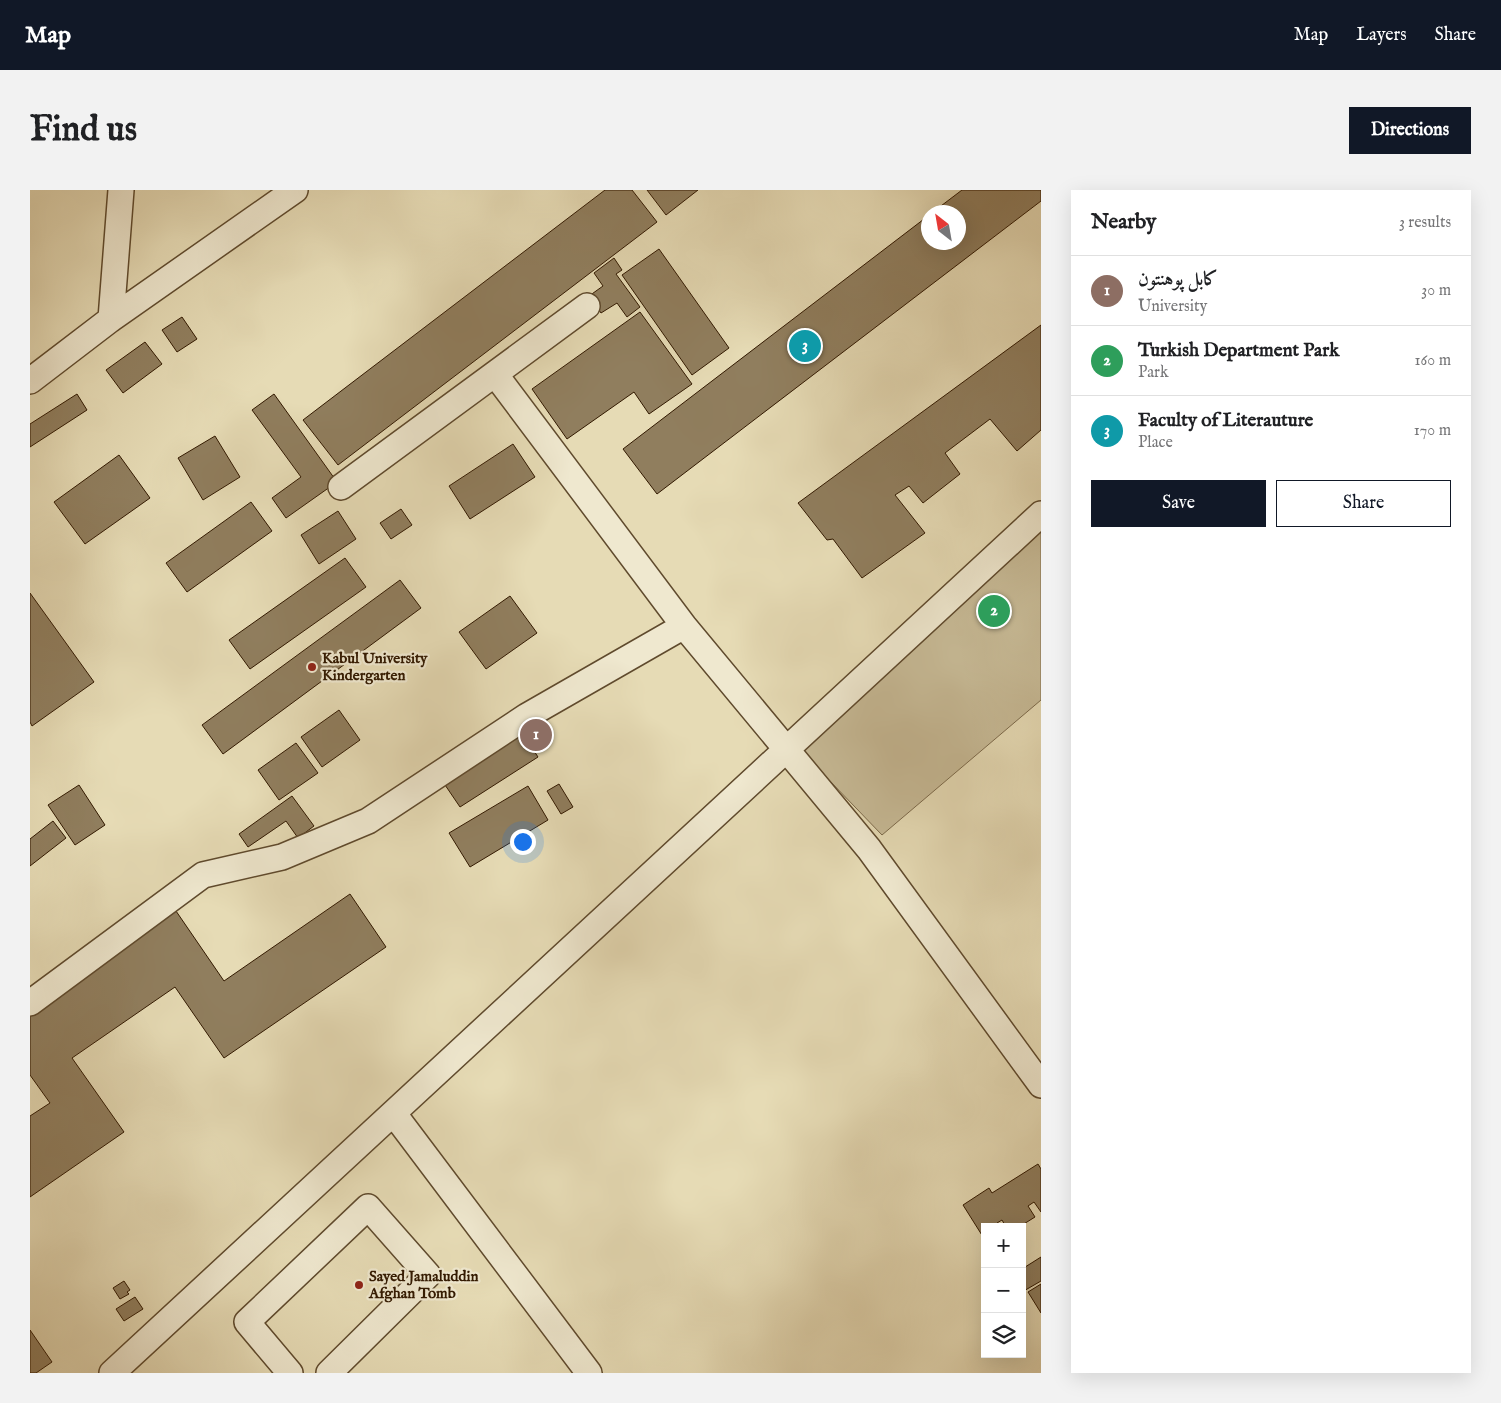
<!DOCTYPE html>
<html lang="en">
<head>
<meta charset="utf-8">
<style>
	body { margin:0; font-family:"IM FELL English",Amiri,serif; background:#f2f2f2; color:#202124 }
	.controls { position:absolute; right:15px; bottom:15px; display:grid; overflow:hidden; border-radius:0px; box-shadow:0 5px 20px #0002 }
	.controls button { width:45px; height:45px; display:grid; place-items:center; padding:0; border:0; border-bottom:1px solid #e0e0e0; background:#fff; color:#202124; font:25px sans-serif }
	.compass { position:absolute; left:891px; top:15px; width:45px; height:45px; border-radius:50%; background:#fff; box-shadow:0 5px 20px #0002; rotate:329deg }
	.you { position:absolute; left:492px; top:651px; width:18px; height:18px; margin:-12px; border:4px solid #fff; border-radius:50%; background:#1a73e8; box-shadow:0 0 0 8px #1a73e833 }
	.badge { display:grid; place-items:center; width:32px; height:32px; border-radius:50%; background:#111827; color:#fff; font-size:16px; font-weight:700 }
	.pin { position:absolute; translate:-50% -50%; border:2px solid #fff; box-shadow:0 1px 5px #0006 }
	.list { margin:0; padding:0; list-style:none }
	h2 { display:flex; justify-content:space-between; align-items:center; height:65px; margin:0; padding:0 20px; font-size:21px }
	h2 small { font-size:16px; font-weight:400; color:#757577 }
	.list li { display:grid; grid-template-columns:32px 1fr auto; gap:15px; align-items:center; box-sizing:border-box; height:70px; padding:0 20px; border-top:1px solid #e0e0e0 }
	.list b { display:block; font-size:19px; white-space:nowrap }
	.list p { margin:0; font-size:16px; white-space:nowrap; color:#757577 }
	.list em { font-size:16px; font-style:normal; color:#757577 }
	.actions { display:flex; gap:10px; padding:15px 20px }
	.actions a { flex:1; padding:11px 0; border:1px solid #111827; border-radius:0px; text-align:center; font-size:18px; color:#111827 }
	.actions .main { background:#111827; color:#fff }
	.icon { flex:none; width:28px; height:28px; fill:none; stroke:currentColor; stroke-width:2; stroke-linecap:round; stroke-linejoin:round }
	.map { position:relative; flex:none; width:1011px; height:1183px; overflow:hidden; border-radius:0px }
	header { display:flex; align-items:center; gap:30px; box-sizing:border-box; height:70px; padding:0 25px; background:#111827; color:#fff }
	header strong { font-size:24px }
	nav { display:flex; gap:28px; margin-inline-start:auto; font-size:18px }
	.intro { display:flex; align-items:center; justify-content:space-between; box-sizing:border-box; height:120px; padding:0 30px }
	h1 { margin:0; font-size:35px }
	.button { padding:12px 22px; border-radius:0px; background:#111827; color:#fff; font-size:18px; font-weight:700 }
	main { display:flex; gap:30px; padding:0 30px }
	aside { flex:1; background:#fff; border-radius:0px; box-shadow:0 5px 20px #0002 }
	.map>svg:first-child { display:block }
</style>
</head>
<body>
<header>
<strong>Map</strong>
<nav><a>Map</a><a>Layers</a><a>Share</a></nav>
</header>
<div class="intro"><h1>Find us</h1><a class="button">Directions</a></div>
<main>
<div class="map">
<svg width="1011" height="1183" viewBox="0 0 1011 1183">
	<rect width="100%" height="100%" fill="#e6dbb5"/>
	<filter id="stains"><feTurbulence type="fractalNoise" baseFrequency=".004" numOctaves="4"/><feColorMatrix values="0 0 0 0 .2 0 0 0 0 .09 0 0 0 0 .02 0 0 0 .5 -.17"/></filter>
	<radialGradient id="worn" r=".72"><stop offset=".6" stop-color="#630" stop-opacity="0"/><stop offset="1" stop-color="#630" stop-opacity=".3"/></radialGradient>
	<path fill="#c7ba96" stroke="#7c6a4b" d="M1011,331v179l-159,135 -81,-84z"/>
	<path fill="#907e5e" stroke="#321900" d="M575,0h27l25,32 -319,243 -35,-45z
		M617,0h51l-32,25z
		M932,0h79v11l-384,293 -34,-45 305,-233v26h30v-30h-25z
		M629,59l70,99 -37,27 -70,-100z
		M584,68l8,12 -6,4 24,33 -13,10 -10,-14 -16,10 -12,-17 14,-10 -9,-13z
		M610,122l52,72 -43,30 -15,-22 -67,47 -35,-50z
		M152,127l15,22 -20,13 -15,-22z
		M1011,135v105l-24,21 -27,-32 -45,34 15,21 -37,29 -14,-17 -14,9 30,38 -63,45 -29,-39 -6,1 -29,-37z
		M115,152l17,22 -39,29 -17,-23z
		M47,204l10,16 -57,37v-23z
		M244,204l63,88 -51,36 -14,-20 29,-21 -49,-67z
		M185,246l25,41 -37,23 -25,-42z
		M483,254l22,33 -65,42 -21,-33z
		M89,265l31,43 -65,46 -31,-42z
		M221,312l21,29 -85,61 -21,-29z
		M371,319l11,16 -21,14 -11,-16z
		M308,321l18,28 -37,25 -18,-29z
		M315,368l21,29 -116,82 -21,-29z
		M370,390l21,28 -198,146 -21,-29z
		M0,403l64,89 -62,44 -2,-4z
		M480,406l27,37 -51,36 -27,-37z
		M309,520l21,30 -38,27 -21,-30z
		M491,541l17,26 -78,50 -17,-25z
		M266,553l22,30 -39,27 -21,-30z
		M529,594l14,23 -12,7 -14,-23z
		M49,595l26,40 -30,20 -27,-40z
		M498,596l20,34 -78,47 -21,-34z
		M262,606l22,30 -16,12 -12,-17 -38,26 -9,-13z
		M23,631l13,17 -36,28v-27z
		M320,704l36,53 -162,111 -49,-71 -103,71 52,74 -94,65v-81l20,-13 -20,-28v-63l146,-101 48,70z
		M1008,974l3,5v43l-7,-10 -6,4 7,11 -16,10h-13l-4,-7 -5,3 2,4h-14v13l-22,-35 26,-17 3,5z
		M1011,1067v24l-19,11v-23z
		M94,1091l6,9 -3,2 2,2 -9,5 -7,-11z
		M1011,1094v29l-13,-21z
		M105,1107l8,12 -19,12 -8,-12z
		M0,1140l22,32 -16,11h-6z"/>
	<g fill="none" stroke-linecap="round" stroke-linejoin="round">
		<defs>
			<path id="minor" d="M81,129l10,-129
				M465,184l189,252 185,223 172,236
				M0,191l81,-62 184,-129
				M311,297l246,-181
				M0,813l173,-128 79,-18 86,-36 159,-105 157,-90
				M364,924l195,259
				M82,1183l929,-859
				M260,1183l-43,-51 121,-115 60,68 -99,98"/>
		</defs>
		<use href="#minor" stroke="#5f4a2d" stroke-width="28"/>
		<use href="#minor" stroke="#efe8cf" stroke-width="25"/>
	</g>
	<g fill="#8f2418" stroke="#efe8cf" stroke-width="2">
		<circle cx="282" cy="477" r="5"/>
		<circle cx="329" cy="1095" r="5"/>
	</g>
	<g text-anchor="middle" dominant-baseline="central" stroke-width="4.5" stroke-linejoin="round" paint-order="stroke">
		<g font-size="15" font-weight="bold" fill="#321900" stroke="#efe8cf" text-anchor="start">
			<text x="292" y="468">Kabul University<tspan x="292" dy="17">Kindergarten</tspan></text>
			<text x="339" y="1086">Sayed Jamaluddin<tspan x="339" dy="17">Afghan Tomb</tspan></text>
		</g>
	</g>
	<rect width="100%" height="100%" filter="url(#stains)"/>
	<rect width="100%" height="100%" fill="url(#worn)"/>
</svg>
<div class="controls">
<button>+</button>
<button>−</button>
<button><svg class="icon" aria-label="layers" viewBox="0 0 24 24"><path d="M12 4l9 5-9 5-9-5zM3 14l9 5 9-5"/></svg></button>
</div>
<svg class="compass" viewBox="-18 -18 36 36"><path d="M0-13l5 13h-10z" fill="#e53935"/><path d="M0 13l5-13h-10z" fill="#757577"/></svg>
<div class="you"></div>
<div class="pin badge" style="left:506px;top:545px;background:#8d6e63">1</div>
<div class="pin badge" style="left:964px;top:421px;background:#2e9e5b">2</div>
<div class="pin badge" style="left:775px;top:156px;background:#0f9aa8">3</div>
</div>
<aside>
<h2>Nearby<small>3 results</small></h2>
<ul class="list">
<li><span class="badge" style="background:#8d6e63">1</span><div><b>کابل پوهنتون</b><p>University</p></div><em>30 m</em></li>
<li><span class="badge" style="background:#2e9e5b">2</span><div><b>Turkish Department Park</b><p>Park</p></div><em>160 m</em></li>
<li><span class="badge" style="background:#0f9aa8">3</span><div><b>Faculty of Literauture</b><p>Place</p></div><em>170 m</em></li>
</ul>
<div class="actions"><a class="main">Save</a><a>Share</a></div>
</aside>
</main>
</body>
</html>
